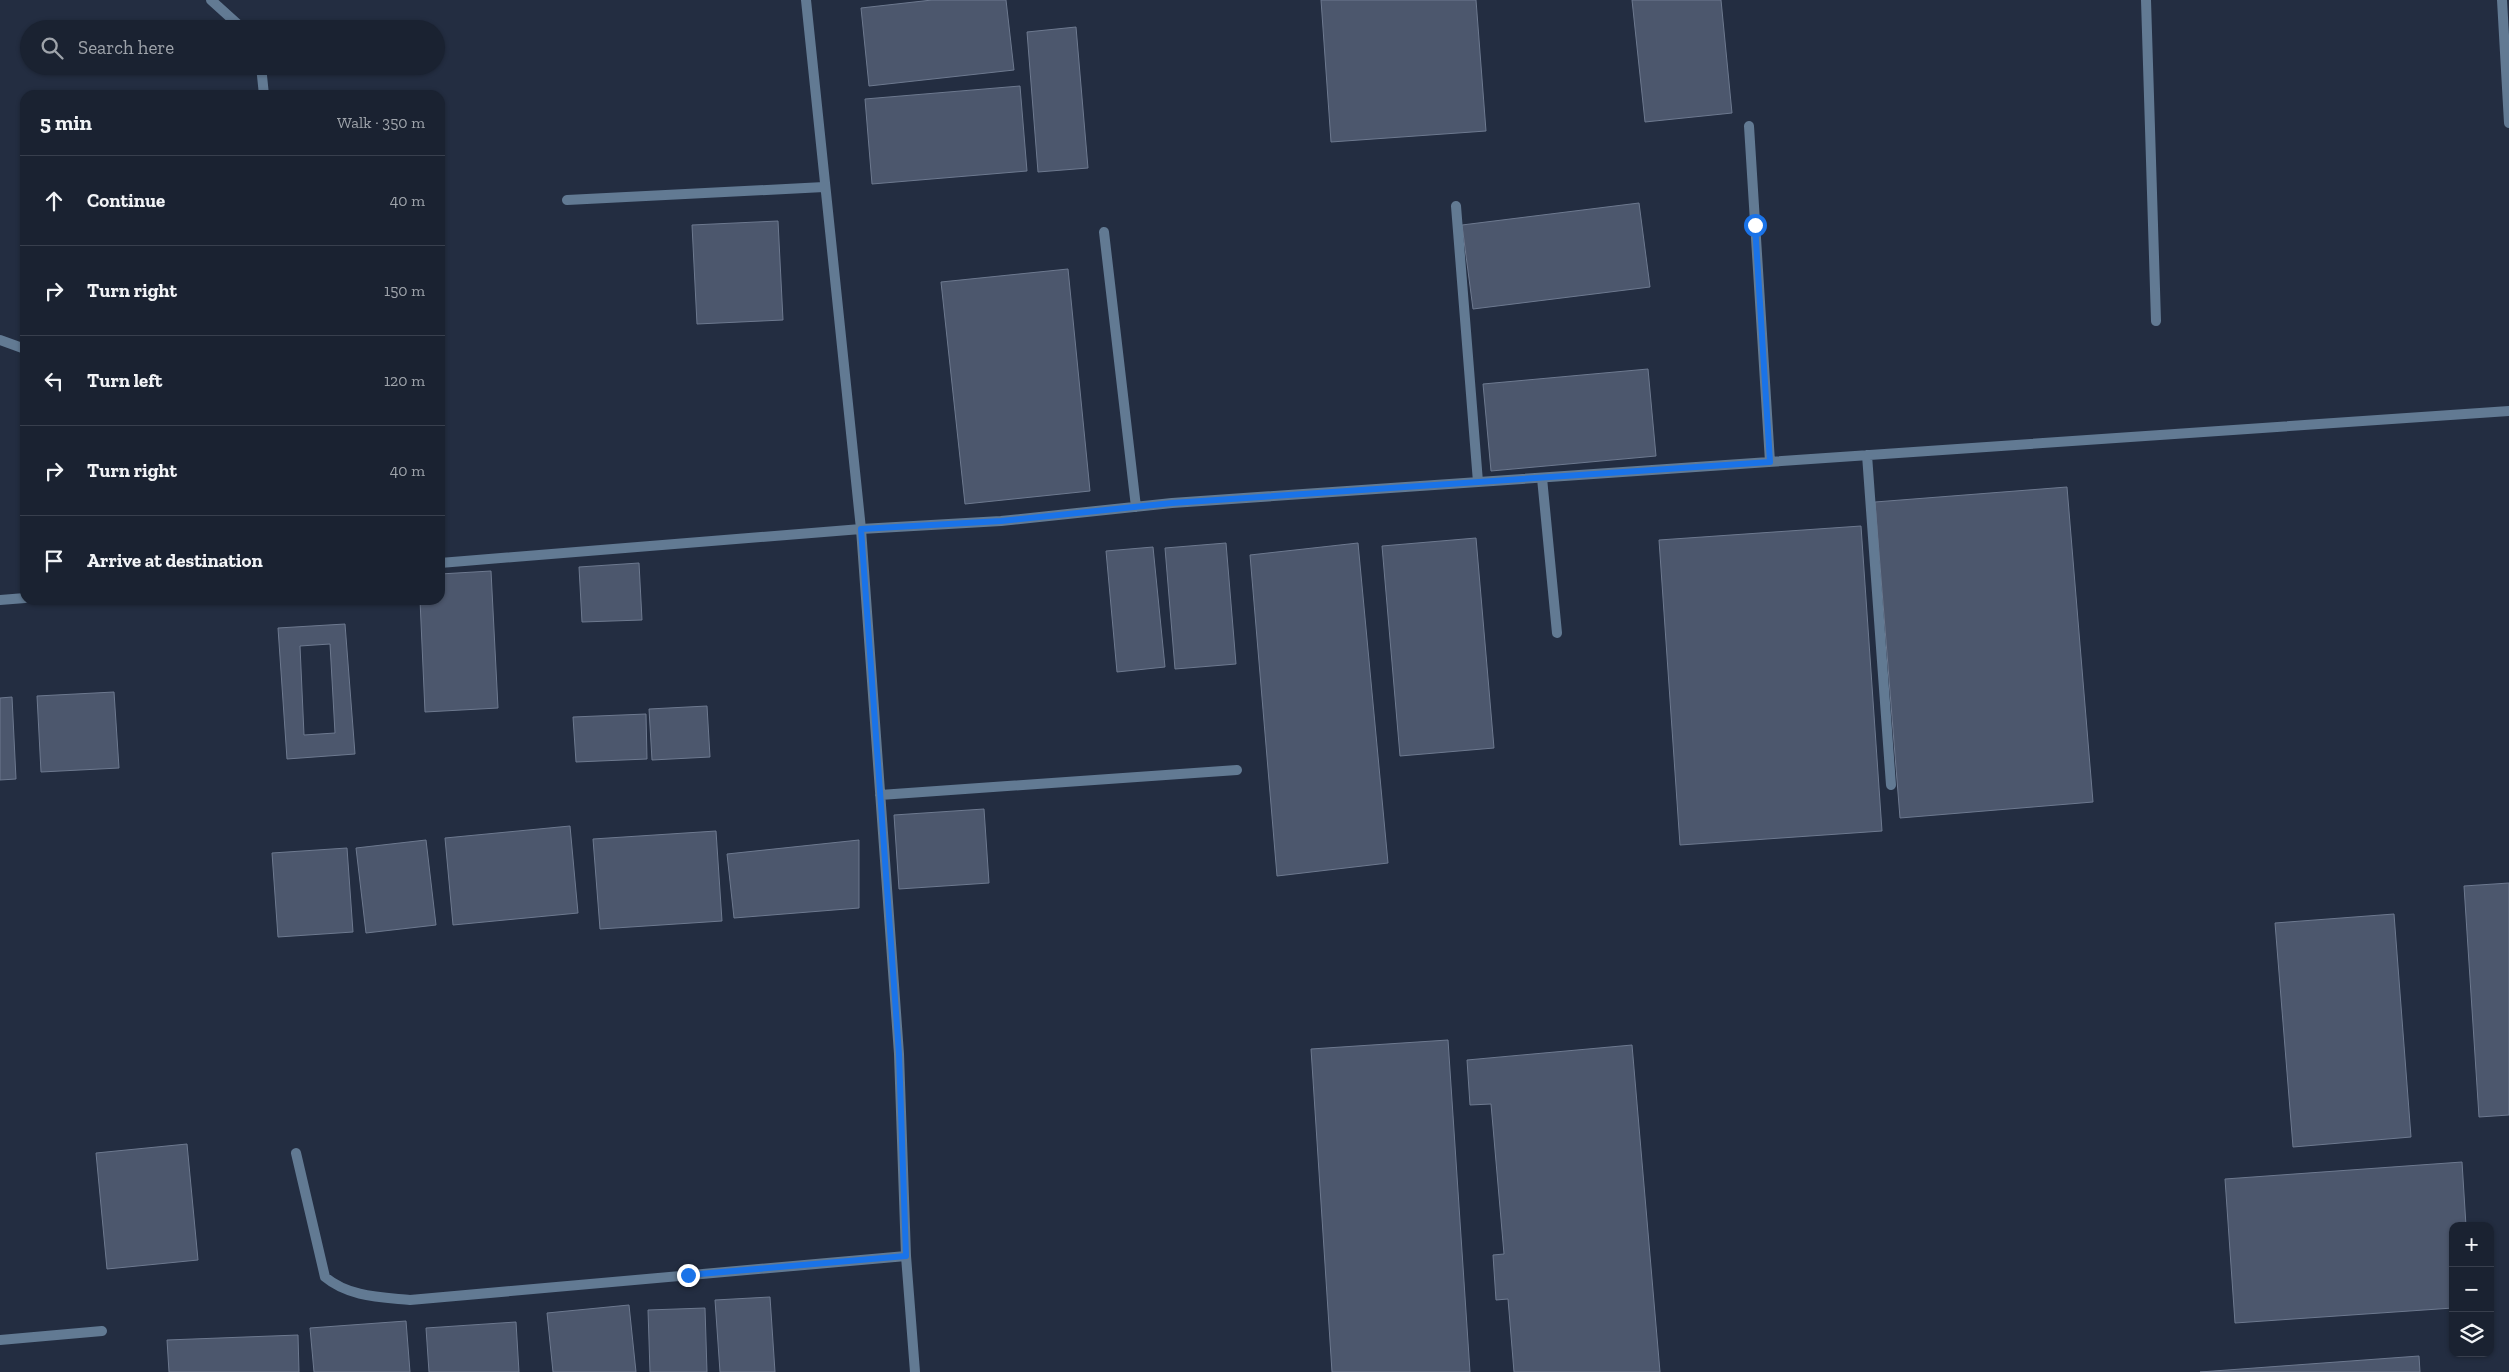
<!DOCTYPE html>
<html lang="en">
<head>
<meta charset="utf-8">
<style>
	body { margin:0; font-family:"Zilla Slab",serif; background:#232a39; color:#f1f3f6 }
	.controls { position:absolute; right:15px; bottom:15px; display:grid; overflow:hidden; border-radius:10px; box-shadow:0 1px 4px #0004 }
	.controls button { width:45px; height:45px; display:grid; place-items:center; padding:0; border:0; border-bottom:1px solid #383f4d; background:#1a2231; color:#f1f3f6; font:25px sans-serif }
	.stop { position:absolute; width:15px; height:15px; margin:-11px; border:4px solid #1a73e8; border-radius:50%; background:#fff }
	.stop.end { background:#1a73e8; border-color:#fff; box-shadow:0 1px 5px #0008 }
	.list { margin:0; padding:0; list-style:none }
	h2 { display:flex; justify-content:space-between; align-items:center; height:65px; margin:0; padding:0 20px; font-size:21px }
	h2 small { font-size:16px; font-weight:400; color:#9fa4ab }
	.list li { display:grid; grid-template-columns:32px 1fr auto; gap:15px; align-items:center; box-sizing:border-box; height:90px; padding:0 20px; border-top:1px solid #383f4d }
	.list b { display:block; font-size:19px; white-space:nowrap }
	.list em { font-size:16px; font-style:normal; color:#9fa4ab }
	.icon { flex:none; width:28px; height:28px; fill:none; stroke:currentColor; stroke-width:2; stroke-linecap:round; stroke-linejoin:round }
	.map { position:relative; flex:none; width:2509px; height:1372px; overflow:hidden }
	.search { position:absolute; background:#1a2231; box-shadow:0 1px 4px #0004; left:20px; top:20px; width:425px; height:55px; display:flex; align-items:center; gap:12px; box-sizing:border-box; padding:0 18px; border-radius:28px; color:#9fa4ab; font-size:19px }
	.panel { position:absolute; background:#1a2231; box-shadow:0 1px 4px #0004; left:20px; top:90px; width:425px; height:515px; border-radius:15px }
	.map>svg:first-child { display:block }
</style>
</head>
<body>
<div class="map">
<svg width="2509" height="1372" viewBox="0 0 2509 1372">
	<rect width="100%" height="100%" fill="#232d41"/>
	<path fill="#4c576d" stroke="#6d798f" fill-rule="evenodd" d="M932,0h74l8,70 -145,16 -8,-78z
		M1321,0h155l10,131 -155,11z
		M1632,0h89l11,113 -87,9z
		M1076,27l12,141 -50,4 -11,-140z
		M1020,86l7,85 -155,13 -7,-85z
		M1639,203l11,84 -177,22 -11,-84z
		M778,221l5,99 -86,4 -5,-99z
		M1068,269l22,222 -125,13 -24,-222z
		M1648,369l8,87 -165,15 -8,-87z
		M2067,487l26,315 -193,16 -25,-316z
		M1861,526l21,305 -202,14 -21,-305z
		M1476,538l18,210 -94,8 -18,-210z
		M1226,543l10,121 -61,5 -10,-121z
		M1358,543l30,320 -111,13 -27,-321z
		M1153,547l12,120 -48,5 -11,-121z
		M639,563l3,57 -60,2 -3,-55z
		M491,571l7,137 -73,4 -5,-112h20v-26z
		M345,624l10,130 -68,5 -9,-131zM330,644l5,89 -31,2 -4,-89z
		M114,692l5,76 -78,4 -4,-76z
		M12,697l4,82 -16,1v-82z
		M707,706l3,51 -58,3 -3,-51z
		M646,714l1,45 -71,3 -3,-45z
		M984,809l5,74 -90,6 -5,-74z
		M570,826l8,87 -125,12 -8,-87z
		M716,831l6,90 -122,8 -7,-90z
		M426,840l10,85 -70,8 -10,-85z
		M859,840v68l-125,10 -7,-64z
		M347,848l6,84 -75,5 -6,-84z
		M2509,883v232l-30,2 -15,-231z
		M2394,914l17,223 -118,10 -18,-224z
		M1448,1040l22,332h-138l-21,-323z
		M1632,1045l28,327h-146l-6,-73 -12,1 -3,-45 11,-1 -13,-150 -21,1 -3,-45z
		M187,1144l11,116 -91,9 -11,-116z
		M2462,1162l4,64h-13v82l-218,15 -10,-144z
		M770,1297l5,75h-55l-5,-72z
		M629,1305l7,67h-83l-6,-59z
		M705,1308l2,64h-57l-2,-62z
		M406,1321l4,51h-96l-4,-44z
		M516,1322l3,50h-90l-3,-44z
		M298,1335l1,37h-130l-2,-32z
		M2419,1356l1,16h-220z"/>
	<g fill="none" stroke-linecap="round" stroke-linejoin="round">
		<path stroke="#627a93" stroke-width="10" d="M1542,478l15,155"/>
		<path stroke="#627a93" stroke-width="10" d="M211,0l32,29
			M806,0l55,529 38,525 7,202 9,116
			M2146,0l10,321
			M2502,0l7,123
			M261,66l3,29
			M1749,126l21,336
			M567,200l257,-13
			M1456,206l22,276
			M1104,232l32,275
			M0,340l25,9
			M1867,455l24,330
			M440,563l421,-34 140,-8 171,-18 1337,-92
			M0,600l25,-2
			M880,795l357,-25
			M296,1153l29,124c24,20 55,20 85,23l496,-44
			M0,1340l102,-9"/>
	</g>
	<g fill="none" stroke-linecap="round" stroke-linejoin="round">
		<path stroke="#1a73e8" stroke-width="6" d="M688,1275l218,-19 -7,-202 -38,-525 140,-8 171,-18 598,-41 -15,-237"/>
	</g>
</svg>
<div class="controls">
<button>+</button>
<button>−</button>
<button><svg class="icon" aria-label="layers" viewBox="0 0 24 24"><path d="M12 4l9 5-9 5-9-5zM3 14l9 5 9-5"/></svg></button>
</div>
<div class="stop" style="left:1755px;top:225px"></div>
<div class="stop end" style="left:688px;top:1275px"></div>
<div class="search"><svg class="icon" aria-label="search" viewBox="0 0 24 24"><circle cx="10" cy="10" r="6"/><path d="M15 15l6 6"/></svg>Search here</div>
<section class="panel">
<h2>5 min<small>Walk · 350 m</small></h2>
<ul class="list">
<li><svg class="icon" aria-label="ahead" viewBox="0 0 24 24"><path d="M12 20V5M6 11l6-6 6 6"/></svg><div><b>Continue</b></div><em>40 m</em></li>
<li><svg class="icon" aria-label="right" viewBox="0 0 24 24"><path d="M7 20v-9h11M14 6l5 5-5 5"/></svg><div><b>Turn right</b></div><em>150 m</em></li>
<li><svg class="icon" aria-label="left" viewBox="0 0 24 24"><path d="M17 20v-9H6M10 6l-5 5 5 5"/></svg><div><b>Turn left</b></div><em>120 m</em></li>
<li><svg class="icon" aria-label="right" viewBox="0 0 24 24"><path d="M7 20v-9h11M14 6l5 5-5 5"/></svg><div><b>Turn right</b></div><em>40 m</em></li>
<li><svg class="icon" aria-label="arrive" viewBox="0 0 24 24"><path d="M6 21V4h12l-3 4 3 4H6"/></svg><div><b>Arrive at destination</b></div></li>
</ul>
</section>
</div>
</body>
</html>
